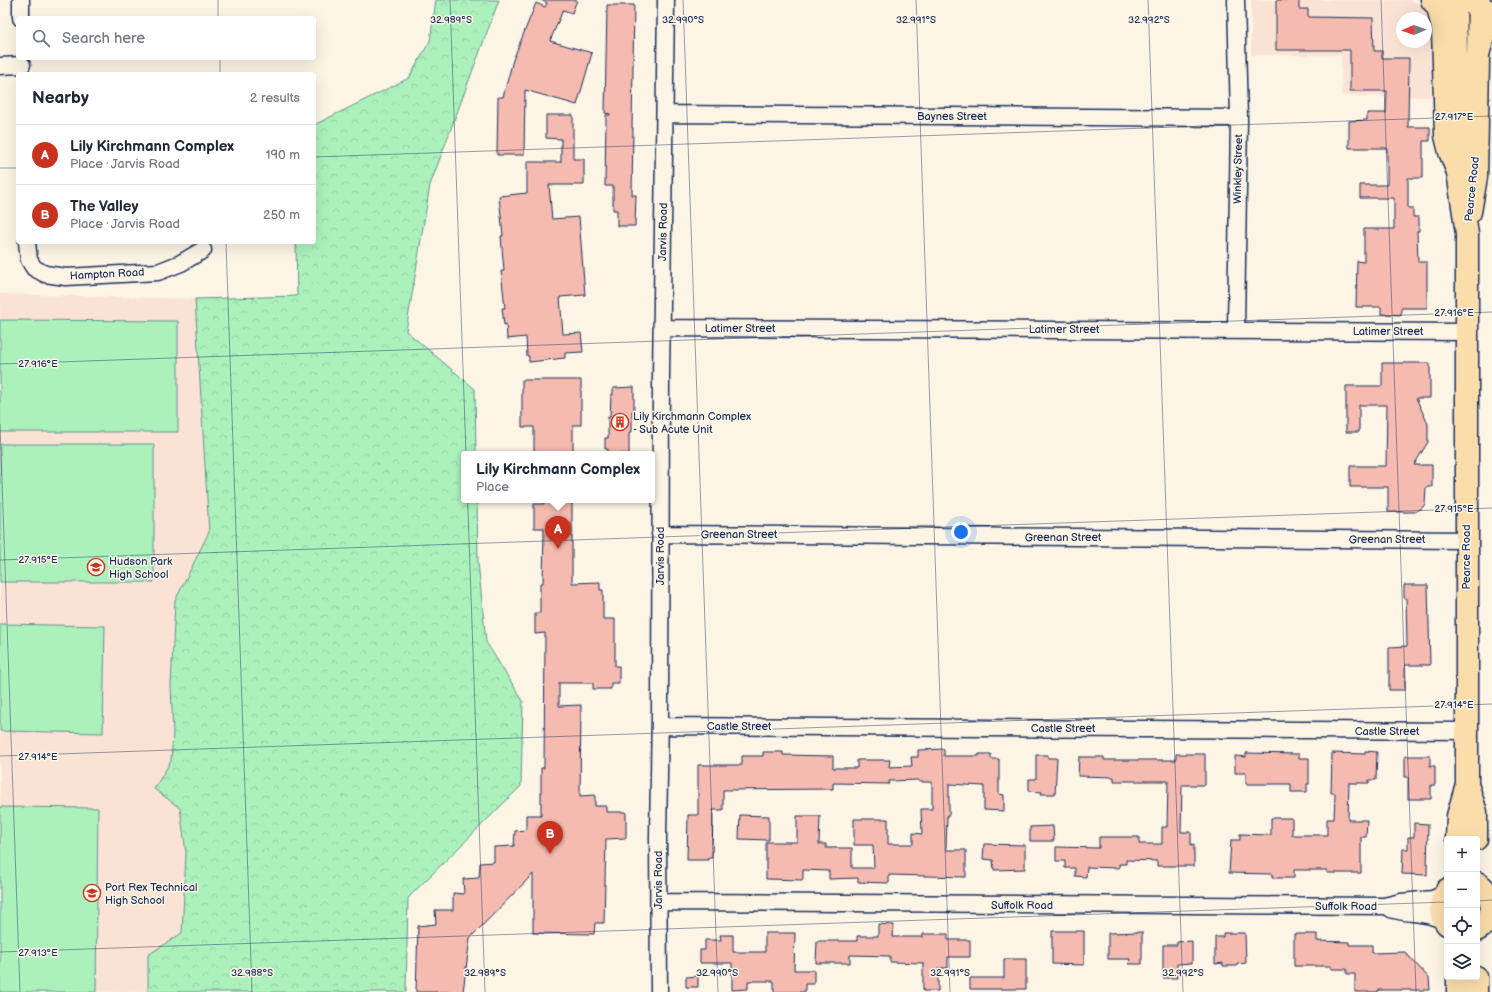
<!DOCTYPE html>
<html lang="en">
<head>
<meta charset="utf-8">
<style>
	body { margin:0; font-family:"Balsamiq Sans",sans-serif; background:#f6f6f7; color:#1f2937 }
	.controls { position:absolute; right:12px; bottom:12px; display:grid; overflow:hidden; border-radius:4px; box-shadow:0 4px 16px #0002 }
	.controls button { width:36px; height:36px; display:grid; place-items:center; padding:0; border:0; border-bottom:1px solid #e0e1e3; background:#fff; color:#1f2937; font:20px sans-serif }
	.compass { position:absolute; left:1396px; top:12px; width:36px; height:36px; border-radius:50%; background:#fff; box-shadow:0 4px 16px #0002; rotate:268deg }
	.you { position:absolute; left:961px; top:532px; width:14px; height:14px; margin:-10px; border:3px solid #fff; border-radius:50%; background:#1a73e8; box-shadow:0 0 0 6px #1a73e833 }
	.badge { display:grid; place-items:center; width:26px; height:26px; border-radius:50%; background:#c8321e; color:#fff; font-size:13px; font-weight:700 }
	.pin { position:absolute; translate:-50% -33px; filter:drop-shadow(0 1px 2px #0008) }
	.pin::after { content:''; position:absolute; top:21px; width:14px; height:12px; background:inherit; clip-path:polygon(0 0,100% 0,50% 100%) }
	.popup { position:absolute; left:461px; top:451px; width:194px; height:52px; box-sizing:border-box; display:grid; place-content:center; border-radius:4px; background:#fff; filter:drop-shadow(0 1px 3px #0005); font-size:13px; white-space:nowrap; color:#747a83 }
	.popup b { font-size:15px; color:#1f2937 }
	.popup::after { content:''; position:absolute; left:50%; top:100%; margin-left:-8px; border:8px solid transparent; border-top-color:#fff }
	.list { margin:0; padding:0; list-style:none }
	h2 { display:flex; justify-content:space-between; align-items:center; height:52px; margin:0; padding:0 16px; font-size:17px }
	h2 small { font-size:13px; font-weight:400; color:#747a83 }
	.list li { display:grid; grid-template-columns:26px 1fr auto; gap:12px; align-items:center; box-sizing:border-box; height:60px; padding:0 16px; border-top:1px solid #e0e1e3 }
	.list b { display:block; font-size:15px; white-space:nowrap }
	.list p { margin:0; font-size:13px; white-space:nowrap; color:#747a83 }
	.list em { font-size:13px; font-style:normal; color:#747a83 }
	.icon { flex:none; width:22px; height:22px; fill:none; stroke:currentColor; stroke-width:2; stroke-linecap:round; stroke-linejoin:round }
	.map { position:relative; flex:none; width:1492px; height:992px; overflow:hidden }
	.search { position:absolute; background:#fff; box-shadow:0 4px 16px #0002; left:16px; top:16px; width:300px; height:44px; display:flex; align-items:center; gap:10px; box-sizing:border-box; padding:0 14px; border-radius:4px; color:#747a83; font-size:15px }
	.panel { position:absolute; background:#fff; box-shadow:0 4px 16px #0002; left:16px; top:72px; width:300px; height:172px; border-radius:4px }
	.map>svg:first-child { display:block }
</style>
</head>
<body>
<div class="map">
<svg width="1492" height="992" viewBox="0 0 1492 992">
	<defs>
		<pattern id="park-crowns" width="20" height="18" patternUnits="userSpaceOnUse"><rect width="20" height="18" fill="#acf1bc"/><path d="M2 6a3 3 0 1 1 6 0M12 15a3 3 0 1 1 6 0" fill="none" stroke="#93cfa4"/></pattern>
	</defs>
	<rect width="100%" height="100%" fill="#fcf5e5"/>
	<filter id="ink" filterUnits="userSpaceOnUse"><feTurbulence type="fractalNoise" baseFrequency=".025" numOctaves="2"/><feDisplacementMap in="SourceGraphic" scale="8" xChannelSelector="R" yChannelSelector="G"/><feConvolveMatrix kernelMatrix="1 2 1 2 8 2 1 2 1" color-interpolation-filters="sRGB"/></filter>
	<g filter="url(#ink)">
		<path fill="#fae3d5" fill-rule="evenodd" d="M1251,0h159l7,3 10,6 3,8 2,34 -1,46 -89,-1 -1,-41h-90zM1402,18h24v24h-24z
			M0,294l195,5 14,233 -34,69 -4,84 2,49 -2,27 -17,28 26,19 6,45 -4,81 -34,21v37h-148z"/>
		<path fill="url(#park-crowns)" stroke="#64908d" d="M436,0h63l-69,185 -24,146 69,58 1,65h-12v46h13l1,62 8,80 37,59 -2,85 -113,112 -2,94h-258v-37l34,-22 4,-80 -6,-45 -26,-19 17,-28 2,-27 -2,-49 4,-84 34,-69 -14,-233 102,-3 -1,-54h18v-117l95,-47 21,-37z"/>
		<path fill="#acf1bc" stroke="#64908d" d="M0,320l178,1v111h-178z
			M0,444h154v138h-154z
			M0,624l105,2 -2,107 -103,-2z
			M0,807l98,1 -2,184h-96z"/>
		<path fill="#f5bab0" stroke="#1b2f5e" d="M541,0h36l-5,13 -9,-3 -13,31 42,12 -15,52 -52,-15 -1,65h-27l1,-58h5l10,-37 23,-57 9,4 2,-4z
			M1276,0h23v9h9v8l65,1 1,33h8v7h27l-1,69h22v14h-7v37h-15v30h5v9h6v14h-2l1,31h9v46h-26v7l-20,-1v-7h-25l1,-46 7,1v-33h30v-31h-34v-13h27v-37h-38v-27l18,-1v-7h19l1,-22h-37v-41h-74z
			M607,5h27l-2,123h1l-1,67h4l-1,31h-18v-16h-4v-24h-8l1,-71h4v-1l-5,-1z
			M546,115h27v44h11v26h-35l3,34 27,-2 6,78 -25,2 3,37 18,-1 2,19 -18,1v5l-36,4v-6h-2l-1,-19 -19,2 -1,-15 -2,1 -2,-17h3l-4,-37h3l-3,-35h2l-4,-40 28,-3v-31h34v-23l-15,-1z
			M1382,363h48v35h-14l12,26v18l-14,23h18v22h-6l-1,17 -3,4 -7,4h-27v-25h-38v-21h36l1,-61h-28v27h-13v-46h36z
			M522,380h59v45h-8v29h-39v-27h-12z
			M634,387v24h-2v21h-3v22h-21v-5h-3v-11h3v-21h2l1,-22h2v-7z
			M544,500h24v3h4v80l28,-1v8h3v29h12v47h4v17h-8v6h-18v-6h-34v23l22,-1 -1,91 15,-1v11h11v6h20v26l-20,1 -2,84h-9l-1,11 -61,-1v-59l-63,64 -7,54h-47l2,-66 18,-2 -1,-14h18v-17l11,1 -1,-15 16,-1 1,-15 14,-1v-15l20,-1 1,-15 11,-1v-15h15v-47h3l1,-135 -10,1v-21h5v-30h3l1,-55h-10v-24h10z
			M1404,585h24l2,80h-25v25h-16v-43l18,-1 -1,-48h-2z
			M944,749v7h35v-2h12v5h8v35l5,1v16l-20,-1v-24l-35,-2v31h-2l-1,35h20v27l-77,-2v8l-31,-1v-4l-29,1v-8l-26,-1v10l-37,-1v-37h31v-26h23l-1,28h7v4h26v20h22l-1,-23h-19v-26h34v25h25v-11l9,1 -1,-25h11v-27h-13v-2l-30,1v3l-56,-1v6l-110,1v20h-10l-1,48h-4v2h-21l1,-45h10v-50h44v-9h21v-4h20v3l50,1v12h24v-8h33l-1,7 23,-1 -1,-9h7v-7z
			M1365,751l12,1 -1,28h-7v3h-20l-1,37h19l-1,17h-5v36h-34v-3h-33v8h-22v-4l-43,-1 2,-33h9v-6l31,1v-17h21v17h35v-16h7l1,-26h-4l1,-40 33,1z
			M1246,753l53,1v4h10v26h-2v8h-16v-8h-45v-11h-11v-17l11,1z
			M1176,754h29v31h-23l-1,47h10v13l3,-1v22h-37v-5l-31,-1v4h-7v4l-32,-1 -1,10 -11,-1v-8h-10v-7h-9v-14l43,1v-11h40v7h23v-17h5l1,-46h-54v-4l-36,-1 1,-19h25v3h72z
			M1036,755h12v3h9l-2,36h-14l1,-2 -13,-1v-12h7z
			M1405,756h25v10h5v19h-4v14h-23v-22h-3z
			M740,815l29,1v24l-30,-1z
			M1414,823l14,1 -1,51 -25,-1 1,-25h5v-12h6z
			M1053,826l1,15h-24v-14z
			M984,844l41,1v24l-31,1 -1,-10 -10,-1z
			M878,924l16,1 -1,12h30v-3h25v6h22v17h-22v11h-10v23h-15v-28l-33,-1v-6l-40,-1v8h-34l1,-22h40v-5h21z
			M1052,931h32v34l-32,-1z
			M1142,932v32h-13l1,-5h-22v-26z
			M765,933h30l-1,37h20v14h-9v8h-31v-11h-26v8l-16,1v-27h-32v-13h5v-10h16l-1,-5h13v17h32z
			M1223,933h22l1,30 -9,1v2h-14v-3l-8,1v-27h8z
			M1294,934h23v7l32,1v3h23v8l33,-1 24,26 1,12h-52v2h-23v-18h-8v-5h-16v-3h-37z
			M1192,941v22l-15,1v14h-14v-33h14v-3z
			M1004,959h22v30h-56v-11h34z
			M698,976v11h-12v-10z"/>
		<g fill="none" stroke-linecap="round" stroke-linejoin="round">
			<defs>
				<path id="street" d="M21,0v18
					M0,66l22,-1
					M665,114l574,4
					M27,242l2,18 5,8 11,6 21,3 92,-5 23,-9 22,-13
					M662,328l805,4
					M1236,330l3,-212 -3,-118
					M660,534l806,6
					M660,726l806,5
					M659,902l725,4 17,-4 32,-3 11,-5
					M1391,909c19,6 37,2 54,13
					M659,992l-1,-155 2,-125 1,-335 5,-377"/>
				<path id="primary" d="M1455,0l3,172 9,62v550l-9,32 -1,23
					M1470,212l6,-35 3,-177
					M1467,784l9,28v27
					M1477,883c9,6 14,13 15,24
					M1447,890c-7,11 -9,23 0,34
					M1477,930c9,-5 13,-12 15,-22
					M1458,977v15
					M1476,977v15"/>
				<path id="highway" d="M1432,0l6,7 5,22 3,107 4,16 8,20
					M1468,0l7,6 17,6
					M1479,51l4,-14 9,-14"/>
			</defs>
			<use href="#street" stroke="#1b2f5e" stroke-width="19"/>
			<use href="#primary" stroke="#1b2f5e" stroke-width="25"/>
			<use href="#highway" stroke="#1b2f5e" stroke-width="25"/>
			<use href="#street" stroke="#fcf5e5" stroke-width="16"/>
			<use href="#primary" stroke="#faddab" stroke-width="22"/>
			<use href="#highway" stroke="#faddab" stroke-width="22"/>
		</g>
	</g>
	<path fill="none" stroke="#1b2f5e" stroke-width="1" stroke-opacity="0.45" d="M218,0v18M450,0l35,992M683,0l35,992M916,0l34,992M1148,0l35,992M1381,0l35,992M220,58v16M314,157l1178,-41M0,168h18M226,242l26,750M0,364l1492,-52M0,424l20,568M0,560l1492,-52M0,756l1492,-52M1477,901l15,-1M0,952l1447,-50"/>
	<defs>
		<symbol id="building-ring" viewBox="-11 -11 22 22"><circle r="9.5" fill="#fcf5e5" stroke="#c8321e" stroke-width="1.5"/><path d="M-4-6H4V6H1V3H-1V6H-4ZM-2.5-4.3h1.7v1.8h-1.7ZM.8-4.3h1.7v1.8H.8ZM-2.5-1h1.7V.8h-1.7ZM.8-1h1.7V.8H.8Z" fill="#c8321e"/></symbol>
		<symbol id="school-ring" viewBox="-11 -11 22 22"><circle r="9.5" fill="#fcf5e5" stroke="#c8321e" stroke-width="1.5"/><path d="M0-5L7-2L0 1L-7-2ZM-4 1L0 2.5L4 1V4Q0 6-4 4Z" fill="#c8321e"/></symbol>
	</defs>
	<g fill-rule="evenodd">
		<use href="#building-ring" x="610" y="412" width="20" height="20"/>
		<use href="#school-ring" x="86" y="557" width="20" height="20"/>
		<use href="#school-ring" x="82" y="883" width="20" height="20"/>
	</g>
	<g text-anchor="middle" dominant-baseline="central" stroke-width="3" stroke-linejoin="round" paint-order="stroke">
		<g font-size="11" fill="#1b2f5e" stroke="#fcf5e5">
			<text x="952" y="116">Baynes Street</text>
			<text transform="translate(1238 169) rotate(-89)">Winkley Street</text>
			<text transform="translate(1472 189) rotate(-84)">Pearce Road</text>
			<text transform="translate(663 232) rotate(-89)">Jarvis Road</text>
			<text transform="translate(107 274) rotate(-3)">Hampton Road</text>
			<text x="740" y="328">Latimer Street</text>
			<text x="1064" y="329">Latimer Street</text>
			<text x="1388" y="331">Latimer Street</text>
			<text x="739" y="534">Greenan Street</text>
			<text x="1063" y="537">Greenan Street</text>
			<text x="1387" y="539">Greenan Street</text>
			<text transform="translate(660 556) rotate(-90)">Jarvis Road</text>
			<text transform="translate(1466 557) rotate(-90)">Pearce Road</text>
			<text x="739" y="726">Castle Street</text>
			<text x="1063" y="728">Castle Street</text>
			<text x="1387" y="731">Castle Street</text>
			<text transform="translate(658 880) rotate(-90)">Jarvis Road</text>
			<text x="1022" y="905">Suffolk Road</text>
			<text x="1346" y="906">Suffolk Road</text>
		</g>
		<g font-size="11" fill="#1b2f5e" stroke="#fcf5e5" text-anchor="start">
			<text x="633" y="416">Lily Kirchmann Complex<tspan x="633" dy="13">- Sub Acute Unit</tspan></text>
			<text x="109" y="561">Hudson Park<tspan x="109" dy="13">High School</tspan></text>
			<text x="105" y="887">Port Rex Technical<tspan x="105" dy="13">High School</tspan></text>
		</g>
	</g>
	<g font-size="10" text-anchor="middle" fill="#1b2f5e" stroke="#fcf5e5" stroke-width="3" stroke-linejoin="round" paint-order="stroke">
		<text x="451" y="23">32.989°S</text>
		<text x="683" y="23">32.990°S</text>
		<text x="916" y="23">32.991°S</text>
		<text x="1149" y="23">32.992°S</text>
		<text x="1454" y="120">27.917°E</text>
		<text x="1454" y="316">27.916°E</text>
		<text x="38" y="367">27.916°E</text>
		<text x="1454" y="512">27.915°E</text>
		<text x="38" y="563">27.915°E</text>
		<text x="1454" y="708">27.914°E</text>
		<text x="38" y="760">27.914°E</text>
		<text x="38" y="956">27.913°E</text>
		<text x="252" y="976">32.988°S</text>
		<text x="485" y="976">32.989°S</text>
		<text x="717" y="976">32.990°S</text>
		<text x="950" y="976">32.991°S</text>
		<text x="1183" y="976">32.992°S</text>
	</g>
</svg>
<div class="controls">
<button>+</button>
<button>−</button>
<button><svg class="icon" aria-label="locate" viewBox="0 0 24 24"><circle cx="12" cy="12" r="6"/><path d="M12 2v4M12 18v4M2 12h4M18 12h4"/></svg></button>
<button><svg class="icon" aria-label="layers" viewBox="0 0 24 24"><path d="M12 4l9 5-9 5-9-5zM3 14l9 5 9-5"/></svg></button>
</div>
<svg class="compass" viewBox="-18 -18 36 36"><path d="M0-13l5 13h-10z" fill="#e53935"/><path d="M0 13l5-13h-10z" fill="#747a83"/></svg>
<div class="you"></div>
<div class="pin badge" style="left:558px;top:549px">A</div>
<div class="popup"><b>Lily Kirchmann Complex</b>Place</div>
<div class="pin badge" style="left:550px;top:854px">B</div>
<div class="search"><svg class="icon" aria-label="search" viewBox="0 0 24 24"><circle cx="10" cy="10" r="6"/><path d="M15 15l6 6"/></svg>Search here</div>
<section class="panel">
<h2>Nearby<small>2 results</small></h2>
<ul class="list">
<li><span class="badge">A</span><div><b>Lily Kirchmann Complex</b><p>Place · Jarvis Road</p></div><em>190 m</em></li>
<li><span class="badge">B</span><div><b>The Valley</b><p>Place · Jarvis Road</p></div><em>250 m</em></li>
</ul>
</section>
</div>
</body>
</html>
